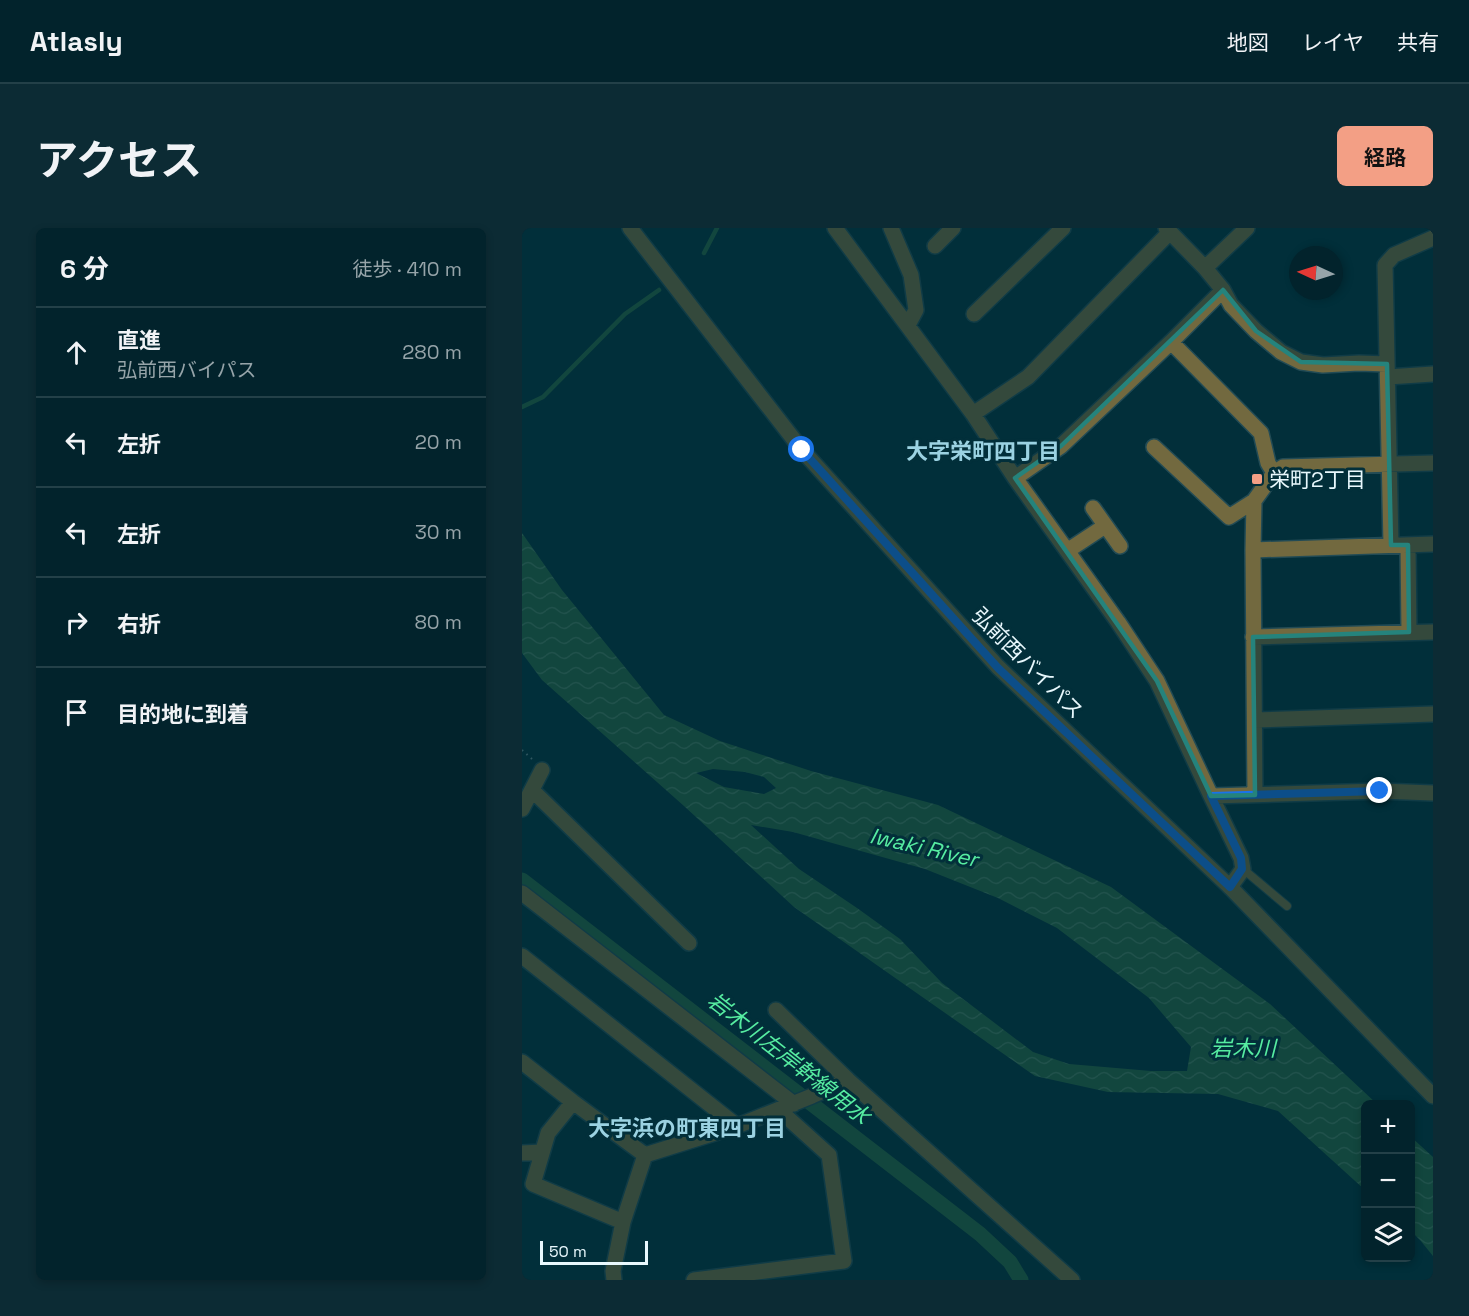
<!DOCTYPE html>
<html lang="ja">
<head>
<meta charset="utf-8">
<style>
	body { margin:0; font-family:"Space Grotesk","Noto Sans JP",sans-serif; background:#0c2b34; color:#f1f3f6 }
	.controls { position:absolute; right:18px; bottom:18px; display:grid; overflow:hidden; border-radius:9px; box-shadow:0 3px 9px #0003 }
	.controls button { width:54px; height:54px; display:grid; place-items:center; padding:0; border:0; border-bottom:2px solid #234048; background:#02232c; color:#f1f3f6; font:30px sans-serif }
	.compass { position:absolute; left:767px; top:18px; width:54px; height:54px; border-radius:50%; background:#02232c; box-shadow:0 3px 9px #0003; rotate:274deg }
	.scale { position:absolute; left:18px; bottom:15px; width:108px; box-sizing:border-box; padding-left:6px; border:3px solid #e8f8fd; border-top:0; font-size:16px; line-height:21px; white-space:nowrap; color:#e8f8fd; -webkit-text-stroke:4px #022f3a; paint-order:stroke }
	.stop { position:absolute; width:18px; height:18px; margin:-14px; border:4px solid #1a73e8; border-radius:50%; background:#fff }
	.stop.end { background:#1a73e8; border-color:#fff; box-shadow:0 2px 6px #0008 }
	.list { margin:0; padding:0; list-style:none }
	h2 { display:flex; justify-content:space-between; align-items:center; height:78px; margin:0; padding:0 24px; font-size:26px }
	h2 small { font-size:20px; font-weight:400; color:#96a4a9 }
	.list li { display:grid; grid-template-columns:39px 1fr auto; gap:18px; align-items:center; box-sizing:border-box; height:90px; padding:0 24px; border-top:2px solid #234048 }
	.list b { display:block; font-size:22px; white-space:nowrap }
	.list p { margin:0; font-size:20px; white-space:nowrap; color:#96a4a9 }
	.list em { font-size:20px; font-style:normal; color:#96a4a9 }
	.icon { flex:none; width:33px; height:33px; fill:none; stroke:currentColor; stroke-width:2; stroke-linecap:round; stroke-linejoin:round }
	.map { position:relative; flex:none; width:911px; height:1052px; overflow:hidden; border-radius:9px }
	header { display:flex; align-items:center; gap:36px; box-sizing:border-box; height:84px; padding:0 30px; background:#02232c; border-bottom:2px solid #234048 }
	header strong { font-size:28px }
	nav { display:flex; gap:33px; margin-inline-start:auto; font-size:21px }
	.intro { display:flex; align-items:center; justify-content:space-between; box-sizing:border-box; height:144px; padding:0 36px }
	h1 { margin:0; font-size:42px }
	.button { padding:15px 27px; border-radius:9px; background:#f39f85; color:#111; font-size:21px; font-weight:700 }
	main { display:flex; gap:36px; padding:0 36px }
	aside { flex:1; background:#02232c; border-radius:9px; box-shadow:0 3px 9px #0003 }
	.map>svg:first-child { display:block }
</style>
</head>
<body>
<header>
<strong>Atlasly</strong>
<nav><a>地図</a><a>レイヤ</a><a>共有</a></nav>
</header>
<div class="intro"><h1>アクセス</h1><a class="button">経路</a></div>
<main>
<aside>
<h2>6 分<small>徒歩 · 410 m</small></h2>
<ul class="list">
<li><svg class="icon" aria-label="ahead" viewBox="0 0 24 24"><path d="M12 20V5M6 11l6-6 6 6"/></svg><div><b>直進</b><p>弘前西バイパス</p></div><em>280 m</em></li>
<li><svg class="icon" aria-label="left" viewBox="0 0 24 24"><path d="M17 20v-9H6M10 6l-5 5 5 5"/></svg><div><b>左折</b></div><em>20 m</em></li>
<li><svg class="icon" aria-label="left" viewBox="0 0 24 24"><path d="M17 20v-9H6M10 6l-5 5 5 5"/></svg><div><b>左折</b></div><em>30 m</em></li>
<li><svg class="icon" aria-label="right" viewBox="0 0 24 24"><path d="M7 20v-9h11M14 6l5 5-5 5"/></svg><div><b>右折</b></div><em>80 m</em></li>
<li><svg class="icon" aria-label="arrive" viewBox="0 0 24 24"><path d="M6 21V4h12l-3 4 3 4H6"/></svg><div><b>目的地に到着</b></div></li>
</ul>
</aside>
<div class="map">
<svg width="911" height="1052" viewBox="0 0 911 1052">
	<defs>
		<pattern id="water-waves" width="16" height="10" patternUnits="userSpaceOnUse" patternTransform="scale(1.5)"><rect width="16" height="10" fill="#276344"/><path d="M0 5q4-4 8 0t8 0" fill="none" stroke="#467a60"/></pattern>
	</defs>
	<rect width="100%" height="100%" fill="#022f3a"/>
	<path fill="url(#water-waves)" fill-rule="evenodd" d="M0,305l40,57 102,125 56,26 91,30 127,34 173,82 159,117 107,100h-11l-1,86 -87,-79 -60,-17 -110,-2 -73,-16 -241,-169 -110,-101 -142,-126 -20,-27zM191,541l32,3 19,5 12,11 -12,6 -40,-7 -28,-14zM229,597l42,7 132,37 73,29 59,30 92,70 42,49 -4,24h-36l-82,-7 -36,-12 -91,-69 -42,-44 -43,-31 -58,-39z
		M888,908l23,21v99l-13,-16 -9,-9z"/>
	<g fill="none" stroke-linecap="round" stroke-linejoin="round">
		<path stroke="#276344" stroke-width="4.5" d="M182,25l13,-25
			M0,179l21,-10 82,-83 34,-24"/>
		<path stroke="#276344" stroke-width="15" d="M0,652l458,354 30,28 11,18"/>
		<defs>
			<path id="service" d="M721,641l44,37"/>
			<path id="minor" d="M313,0l138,186 42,64 103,144 39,59 54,115 30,62 2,11 -13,18
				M369,0l20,47 5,35 -8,15
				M644,0l39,40 18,22 8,15 25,26 25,21 20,10 22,3 36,-2 28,1
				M413,18l18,-18
				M683,40l42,-40
				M452,86l89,-86
				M649,114l90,91 7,30 6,10
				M866,149l45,-3
				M451,186l55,-37 142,-145
				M632,219l75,70 25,-16
				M493,250l46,-32 110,-104 52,-52
				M571,280l27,38
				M869,317l-6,-280 9,-10 39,-17
				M886,317l1,87
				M731,322l180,-6
				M545,323l38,-25
				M731,409l180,-5
				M733,492l178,-6
				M10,562l157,153
				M733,567l-2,-245 1,-49 20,-28 9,-6 150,-4
				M689,568l169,-5 53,2
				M0,581l20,-39
				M0,665l272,211
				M0,728l215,170
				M254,782l72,70 224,200
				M0,834l51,40 72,53
				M51,874l-25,31 -15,51 90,38
				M0,925l20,-1
				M92,1052l-1,-9 10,-49 22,-67 92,-29 75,-30 36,-16
				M172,1052l150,-19 -15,-106 -50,-45"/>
			<path id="tertiary" d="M108,0l172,222 196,217 232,220 203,209"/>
		</defs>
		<use href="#service" stroke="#224b55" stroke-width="10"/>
		<use href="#minor" stroke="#224b55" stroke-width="18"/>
		<use href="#tertiary" stroke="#224b55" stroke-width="18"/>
		<path stroke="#66868e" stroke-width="2" stroke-dasharray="1.5 4.5" stroke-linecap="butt" d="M0,522l11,10"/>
		<use href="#service" stroke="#72693f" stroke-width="8"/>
		<use href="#minor" stroke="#72693f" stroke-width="15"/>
		<use href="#tertiary" stroke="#72693f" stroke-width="15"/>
	</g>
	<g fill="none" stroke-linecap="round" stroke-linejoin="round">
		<path stroke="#1a73e8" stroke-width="8" d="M280,222l196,218 232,219 12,-18 -1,-11 -30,-62 169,-5"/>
	</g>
	<path d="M0 0H911V1052H0ZM701,62l33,41 45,31 86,2 4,181h17l1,87 -156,5 2,158 -44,1 -54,-115 -142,-203 46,-32z" fill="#022f3a" fill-opacity=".55" fill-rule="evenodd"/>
	<path fill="none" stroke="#25837c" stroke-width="4.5" stroke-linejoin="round" d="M701,62l33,41 45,31 86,2 4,181h17l1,87 -156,5 2,158 -44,1 -54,-115 -142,-203 46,-32z"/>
	<rect fill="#f39f85" stroke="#022f3a" stroke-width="2" x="729" y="245" width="12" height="12" rx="3"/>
	<g text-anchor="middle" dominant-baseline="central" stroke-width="6" stroke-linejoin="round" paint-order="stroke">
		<g font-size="21" fill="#e8f8fd" stroke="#022f3a" text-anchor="start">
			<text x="747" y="251">栄町2丁目</text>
		</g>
		<g font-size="21" fill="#e8f8fd" stroke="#022f3a">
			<text transform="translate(506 435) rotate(45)">弘前西バイパス</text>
		</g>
		<g font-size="22" font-weight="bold" fill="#9bd2e2" stroke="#022f3a">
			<text x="461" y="223">大字栄町四丁目</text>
			<text x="165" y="900">大字浜の町東四丁目</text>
		</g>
		<g font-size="22" font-style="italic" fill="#56eca1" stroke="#022f3a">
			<text transform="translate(402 619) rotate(13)">Iwaki River</text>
			<text x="721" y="820">岩木川</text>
			<text transform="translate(267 830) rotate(38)">岩木川左岸幹線用水</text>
		</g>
	</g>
</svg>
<div class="controls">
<button>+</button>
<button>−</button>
<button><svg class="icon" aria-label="layers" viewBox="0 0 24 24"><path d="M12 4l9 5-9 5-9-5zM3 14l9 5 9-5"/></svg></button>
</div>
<svg class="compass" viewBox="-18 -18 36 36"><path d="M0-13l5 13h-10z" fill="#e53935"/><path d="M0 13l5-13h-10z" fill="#96a4a9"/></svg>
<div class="scale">50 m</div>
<div class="stop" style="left:280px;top:222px"></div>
<div class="stop end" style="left:858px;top:563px"></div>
</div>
</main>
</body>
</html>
